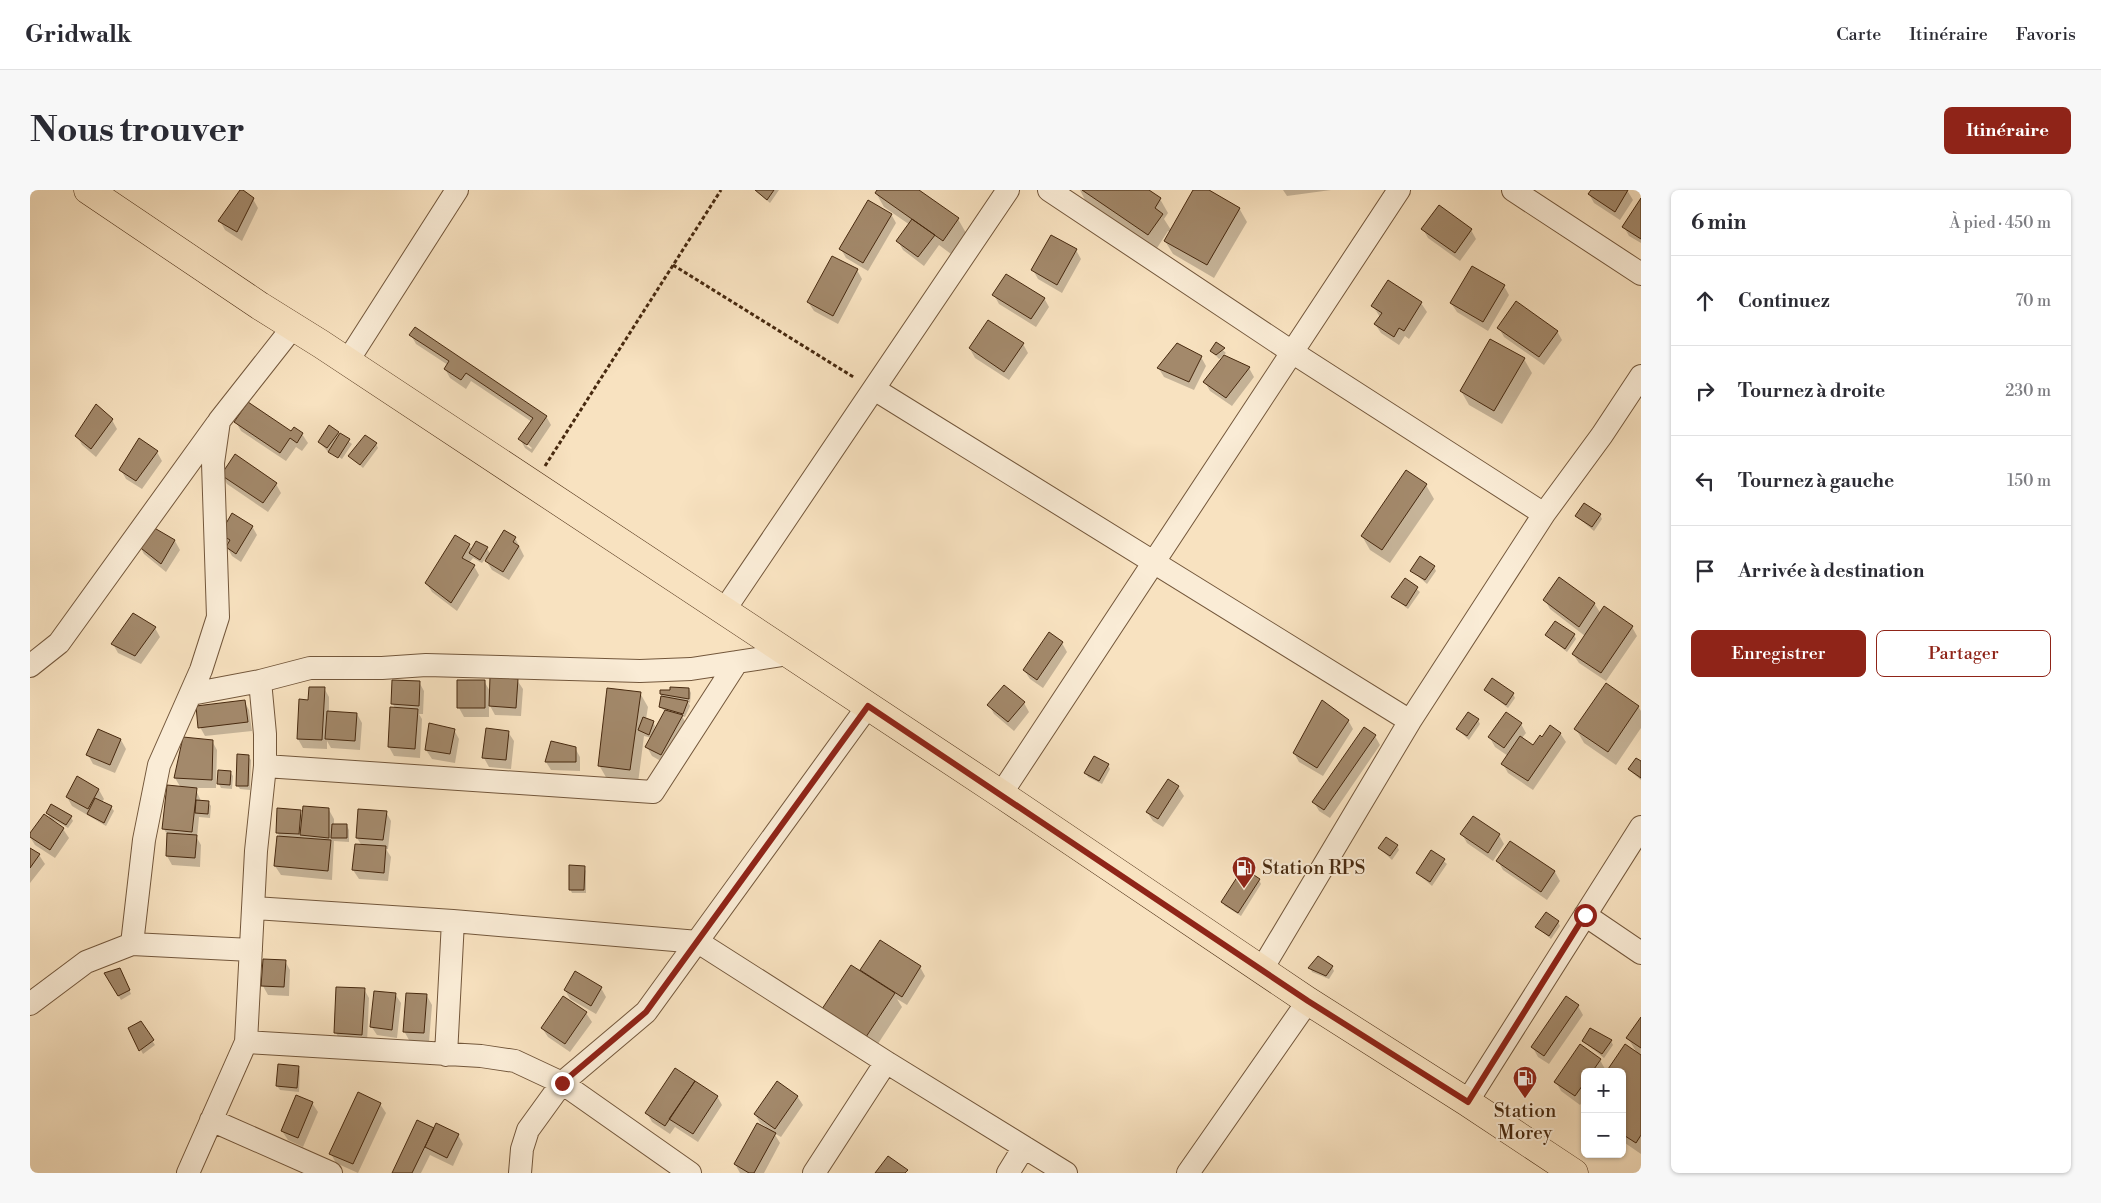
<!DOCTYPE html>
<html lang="fr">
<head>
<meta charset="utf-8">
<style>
	body { margin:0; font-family:"Libre Bodoni",serif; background:#f7f7f7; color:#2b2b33 }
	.controls { position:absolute; right:15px; bottom:15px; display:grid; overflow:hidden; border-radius:8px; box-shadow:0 1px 4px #0004 }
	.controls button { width:45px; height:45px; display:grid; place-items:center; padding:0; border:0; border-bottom:1px solid #e1e1e2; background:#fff; color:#2b2b33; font:25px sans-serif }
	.stop { position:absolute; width:15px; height:15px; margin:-11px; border:4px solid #8f2418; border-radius:50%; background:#fff }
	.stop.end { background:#8f2418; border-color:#fff; box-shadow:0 1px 5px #0008 }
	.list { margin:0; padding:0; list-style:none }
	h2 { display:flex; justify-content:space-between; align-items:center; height:65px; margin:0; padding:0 20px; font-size:21px }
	h2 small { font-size:16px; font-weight:400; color:#7c7c81 }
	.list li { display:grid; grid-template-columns:32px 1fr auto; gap:15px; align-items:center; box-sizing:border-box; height:90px; padding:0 20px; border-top:1px solid #e1e1e2 }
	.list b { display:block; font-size:19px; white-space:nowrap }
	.list em { font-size:16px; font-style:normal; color:#7c7c81 }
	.actions { display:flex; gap:10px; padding:15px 20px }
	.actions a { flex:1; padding:11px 0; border:1px solid #8f2418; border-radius:8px; text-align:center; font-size:18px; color:#8f2418 }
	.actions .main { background:#8f2418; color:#fff }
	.icon { flex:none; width:28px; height:28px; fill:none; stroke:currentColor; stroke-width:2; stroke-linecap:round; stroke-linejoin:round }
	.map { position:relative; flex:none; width:1611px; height:983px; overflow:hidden; border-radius:8px }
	header { display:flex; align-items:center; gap:30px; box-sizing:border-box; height:70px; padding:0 25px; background:#fff; border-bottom:1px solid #e1e1e2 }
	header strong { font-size:24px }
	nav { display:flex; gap:28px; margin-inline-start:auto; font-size:18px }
	.intro { display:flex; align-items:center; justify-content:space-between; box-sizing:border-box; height:120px; padding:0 30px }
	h1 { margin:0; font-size:35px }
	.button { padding:12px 22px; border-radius:8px; background:#8f2418; color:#fff; font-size:18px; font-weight:700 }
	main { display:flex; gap:30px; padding:0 30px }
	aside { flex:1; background:#fff; border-radius:8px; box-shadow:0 1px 4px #0004 }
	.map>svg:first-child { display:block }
</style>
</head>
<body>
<header>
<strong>Gridwalk</strong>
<nav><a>Carte</a><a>Itinéraire</a><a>Favoris</a></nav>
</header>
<div class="intro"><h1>Nous trouver</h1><a class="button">Itinéraire</a></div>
<main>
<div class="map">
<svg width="1611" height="983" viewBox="0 0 1611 983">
	<rect width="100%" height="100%" fill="#f8e2c0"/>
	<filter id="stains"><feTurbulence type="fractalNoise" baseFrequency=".004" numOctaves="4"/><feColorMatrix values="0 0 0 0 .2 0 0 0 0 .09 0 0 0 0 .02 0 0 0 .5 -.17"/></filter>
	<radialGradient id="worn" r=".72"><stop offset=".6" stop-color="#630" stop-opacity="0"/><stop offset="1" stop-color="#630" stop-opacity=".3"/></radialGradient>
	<path fill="#0003" fill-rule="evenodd" d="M211,0l12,9 5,9 -16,33 -17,-11 -5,-9z
		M749,0l-9,13 -14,-12 1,-1z
		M848,0h39l41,29 8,14 -15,21 -12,-9 -15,21 -21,-16 -5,-9 12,-16 -26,-18 -8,-14z
		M1050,0h67l13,9 8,14 -4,6 7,11 23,-40h13l32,18 8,14 -33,56 -41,-24 -8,-13 5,-9 -2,-1 -11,17 -72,-48z
		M1253,0h48l-44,6z
		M1562,0h35l6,10 -13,20 -26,-17 -5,-9z
		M1611,10v43l-12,-7 -5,-9z
		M861,24l5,9 -28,48 -22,-13 -5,-9z
		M1393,39l48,1 5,9 -16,22 -32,-23z
		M1046,60l5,9 -19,34 -24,-14 -5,-9z
		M827,80l5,9 -24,45 -24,-13 -6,-9z
		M1359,91l32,22 6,9 -18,27 -4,-3 -6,9 -18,-12 -6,-9 5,-7 -7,-11z
		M1474,96l5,9 -21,36 -31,-19 -6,-9z
		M964,105l50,3 5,9 -13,20 -37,-23z
		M1469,138l58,3 5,9 -18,25 -40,-28z
		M381,145l135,81 5,9 -19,28 -7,-5 -5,-9 12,-17 -61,-41 -5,8 -16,-11 -5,-9 3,-4 -32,-21zM495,252l7,6 -1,1 -6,-4z
		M993,154l5,9 -19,27 -34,-22 -5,-9z
		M1186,154l10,9 -7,6 -7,-8z
		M1171,167l5,9 -12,24 -30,-13 -5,-8z
		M1194,167l25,11 5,9 -22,29 -22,-15 -5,-9z
		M1494,169l8,14 -30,51 -33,-19 -8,-14z
		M82,230l5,9 -21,28 -14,-12 -5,-9z
		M206,232l66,12 6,9 -6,8 -6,-4 -10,14 -45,-30z
		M308,243l14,11 -10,15 -11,-7v3l-12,-13z
		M109,250l18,12 5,9 -20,28 -16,-10 -5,-9z
		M346,254l2,4 -15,20 -13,-12z
		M192,285l54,9 5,9 -13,19 -41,-28z
		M1396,295l8,14 -44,64 -20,-13 -8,-14z
		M1570,325l2,4 -8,12 -18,-15z
		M222,336l5,9 -16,27 -9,-6 -5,-9 2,-3 -8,-10z
		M122,338l23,13 5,9 -14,22 -22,-18 -5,-9z
		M425,346l14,9 3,5 15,-2 3,6 25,-16 9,18 -15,24 -17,-10 -7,-11 -3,4 -9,-5 -4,5 5,3 5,9 -22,36 -25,-19 -6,-9z
		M1404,377l2,4 -9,13 -15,-13z
		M1375,389l15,13 -12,17 -15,-12z
		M1515,410l49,3 7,11 31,13 5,9 -31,45 -27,-18 -6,-9 12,-18 -35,-27z
		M125,438l5,9 -19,27 -23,-11 -5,-9z
		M1516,445h28l2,4 -9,13z
		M1032,453l5,9 -24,36 -13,-9 -6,-9z
		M487,490l6,9 -2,27 -26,-1 -6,-11v13h-25l-5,-9 25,-27 7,12z
		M363,492h26l5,9 -1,23h-4l3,5 -2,39 -26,-2 -5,-9 6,-38 -2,-5z
		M294,498l5,9v16l28,1 5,9 -2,27 -29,-2 -4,-7v8l-24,-1 -5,-9 12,-38z
		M659,499l2,4 -1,10 -2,-1 2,4 -5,11 -3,-1 5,9 -21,39 -14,-8 -5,-9 5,-9 -8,-2 -6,47 -31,-4 -8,-14 41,-72 8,14 -2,12 7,3 2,4 -2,7 13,-21 -6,-5 1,-13z
		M1455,500l28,4 2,4 -7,10z
		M214,511l5,9 3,21 -47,5 -5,-9z
		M994,513l5,9 -15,19 -20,-17 -5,-9z
		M1608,516l3,5v17l-25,37 -32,-22 -8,-14z
		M1318,530l5,9 -30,47 -24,-14 -5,-9z
		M1448,530l2,4 -11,16 -12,-11z
		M1491,534l5,9 -4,5 11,8 10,-7 17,-6 6,9 -33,48 -25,-17 -5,-9 5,-8 -13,-9 -5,-9z
		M424,540l5,9 -4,24 -23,-4 -6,-9z
		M478,542l6,9 -3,28 -22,-2 -5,-9z
		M1345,546l5,9 -50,73 -11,-7 -5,-9z
		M154,549l28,2 5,9 -1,38h-21l6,13 7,1 3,4 -1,12 -11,-1 -2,21 4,7 -1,22 -28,-2 -5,-9 1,-20 -4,-7 17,-41 -6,-10z
		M91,550l5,9 -11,24 -22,-9 -5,-9z
		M545,558l5,9v14l-29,-1 -5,-8z
		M218,566l3,4 -1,30 -10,-1 -3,-4z
		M1611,572v18l-12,-10z
		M1078,575l2,4 -8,15 -14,-7 -2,-4z
		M200,582l3,4 -1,13 -11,-1 -2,-4z
		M1138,591l10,6 6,9 -21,31 -10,-6 -6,-9z
		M69,600l5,9 -2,3 9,5 3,4 -8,15 -34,-20 -5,-9z
		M299,620l5,9v6l13,1 2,4v12l-15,-1 -2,39 -51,-5 -6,-9 3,-29h2l-3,-5 23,-21 3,6z
		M356,622l5,9 -3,28h-2l5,8 -3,24 -29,-2 -6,-9 9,-24 -5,-8z
		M17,623l24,4 2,4 -5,7 -14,-8 -2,1 11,8 6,9 -14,20 -20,-13 -5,-8 22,-16z
		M1443,628l26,17 5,9 -11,17 -26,-18 -5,-9z
		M1480,653l45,29 5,9 -13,19 -44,-30 -5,-9z
		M1367,656l2,4 -7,10 -13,-12z
		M0,660l9,5 6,9 -15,19z
		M1402,661l15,13 -15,22 -15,-13z
		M554,677l2,4v22h-14l-2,-4z
		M1229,690l2,4 -20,32 -16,-10 -3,-4z
		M1528,732l2,4 -9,13 -14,-12z
		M850,751l40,26 5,9 -18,29 -10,-6 5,8 -30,46 -43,-27z
		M255,771l5,9 -1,26 -21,-1 -5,-9z
		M1302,777l2,4 -5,8 -17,-7 -2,-4z
		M76,784h16l9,20 -10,6z
		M571,798l5,9 -10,17 -26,-15 -5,-9z
		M334,799l5,9 -2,45 -26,-1 -5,-9z
		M365,804l6,9 -4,35 -20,-3 -6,-9z
		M397,806l5,9 -3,37 -20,-2 -5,-9z
		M534,808l22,15 6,9 -22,30 -22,-15 -6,-9z
		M1548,816l5,9 -34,49 -11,-7 -5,-9z
		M1611,829v135l-19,-13v-69l15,-19 -9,-15z
		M110,833l15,22 -12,9 -13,-25z
		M1553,851h28l2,4 -9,13z
		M1570,870l5,9 -2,3h-18v26l-5,7 -19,-14 -5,-9z
		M249,876l19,1 2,4 -1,21 -19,-2 -3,-4z
		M687,906l5,9 -24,37 -23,-15 -5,7 -18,-12 -5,-9z
		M767,906l6,9 -22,32 -7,-4 6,10 -16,30h-24l-5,-9 31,-37 -6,-4 -5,-9z
		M282,913l6,9 -15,35 -15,-7 -6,-9z
		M350,914l6,9 -28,60 -22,-10 -5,-9z
		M405,940l23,5 5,9 -10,22 -23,-11 -9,18h-28z"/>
	<path fill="#a3896b" stroke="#47290f" d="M210,0h3l11,8 -17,34 -19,-11z
		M725,0h19l-7,10z
		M847,0h42l40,28 -16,23 -68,-48z
		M1052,0h67l12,8 -6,10 8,6 -15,21z
		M1163,0h16l31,18 -33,57 -43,-24z
		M1561,0h37l-13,22 -27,-18z
		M1611,8v41l-19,-12z
		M838,10l24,14 -29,49 -24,-14z
		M1409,15l33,24 -17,24 -34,-24z
		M882,29l23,16 -17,22 -22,-16z
		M1021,45l26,14 -20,36 -26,-15z
		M802,66l26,13 -25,47 -26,-14z
		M1442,76l33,19 -22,37 -33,-19z
		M976,84l39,24 -14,21 -39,-24z
		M1358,90l34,22 -18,29 -5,-3 -5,9 -20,-13 8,-11 -11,-7z
		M1486,111l42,30 -19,26 -42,-29z
		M958,130l36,23 -20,29 -35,-24z
		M385,137l132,89 -20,29 -9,-6 15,-21 -67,-45 -5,7 -17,-11 5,-8 -40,-26z
		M1460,149l35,19 -31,53 -34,-20z
		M1186,152l9,6 -9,7 -6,-4z
		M1147,153l25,13 -13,26 -32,-14z
		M1194,165l26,12 -24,31 -23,-16z
		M218,212l43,29 3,-4 9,6 -6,10 -7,-5 -10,15 -46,-31z
		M66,214l17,15 -22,30 -16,-13z
		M299,235l10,7 -12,16 -9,-6z
		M310,243l10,6 -12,19 -10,-6z
		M335,245l12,8 -17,22 -12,-9z
		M109,248l19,13 -22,30 -17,-11z
		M205,264l42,29 -14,20 -42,-28z
		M1376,280l21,14 -45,66 -21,-14z
		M1554,313l17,11 -9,13 -17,-11z
		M202,323l21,13 -17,28 -10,-7 4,-7 -10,-6z
		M121,336l24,14 -14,24 -24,-19z
		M474,340l12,7 -3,5 6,4 -16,26 -18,-11z
		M425,345l15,9 -8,14 13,7 -24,38 -26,-20z
		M446,351l12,6 -8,13 -11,-7z
		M1390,366l15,10 -10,14 -15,-9z
		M1529,387l36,26 -16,24 -36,-27z
		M1375,388l13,9 -12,19 -15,-9z
		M1574,416l29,20 -32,47 -29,-19z
		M103,423l23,14 -21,29 -24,-12z
		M1525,431l20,13 -10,15 -20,-14z
		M1019,442l14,10 -26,38 -14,-10z
		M460,487l28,2 -2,29 -27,-2z
		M1462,488l22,15 -8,12 -22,-15z
		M362,490l28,1 -1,25 -28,-2z
		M427,490h28v28h-28z
		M1576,493l33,23 -31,46 -34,-23z
		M974,495l21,17 -17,20 -21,-17z
		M279,497h16l-3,53 -25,-1 2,-40 9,1z
		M640,497l19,1v11l-29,-5v-4h10z
		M577,498l34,4 -11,78 -32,-4z
		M631,506l27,5 -5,13 -24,-7z
		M215,510l3,22 -50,6 -2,-22z
		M1292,510l27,20 -32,48 -24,-15z
		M360,517l28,2 -3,40 -27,-2z
		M635,520l18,5 -22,40 -16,-8z
		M297,521l30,2 -2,28 -30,-2z
		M1438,522l11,7 -12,17 -11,-7z
		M1476,522l16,11 -18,25 -16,-11z
		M613,527l11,4 -5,14 -11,-5z
		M399,533l26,6 -5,25 -25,-4z
		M1520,535l11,8 -33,48 -27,-17 19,-28 13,9 7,-10 2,2z
		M1334,537l12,8 -52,75 -12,-8z
		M456,538l23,3 -3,29 -24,-2z
		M68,539l23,10 -11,26 -24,-10z
		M153,547l30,3 -1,40 -38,-2z
		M521,551l25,6v15h-31z
		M207,564l12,1 -1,31h-12z
		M1064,566l15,8 -10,17 -15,-8z
		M1606,568l5,3v17l-13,-9z
		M188,580l13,1 -1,14 -13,-1z
		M47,586l22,13 -11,20 -22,-12z
		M1138,589l11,7 -21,33 -12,-7z
		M137,595l30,3 -5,44 -30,-3z
		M65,608l17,8 -8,17 -17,-9z
		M166,610l13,1 -1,13 -13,-1z
		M21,614l21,12 -6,9 -20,-12z
		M273,616l26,2v30l-29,-3z
		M247,618l24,2 -2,24 -23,-1z
		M328,619l29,2 -4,29 -27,-2z
		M14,624l20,14 -14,22 -20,-13v-4z
		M1443,626l27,18 -12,19 -28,-19z
		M302,634h15v14h-16z
		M137,643l30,2 -2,23 -29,-2z
		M247,646l54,4 -3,31 -54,-5z
		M1356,647l12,8 -8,11 -12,-8z
		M1480,651l45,30 -14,21 -45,-31z
		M325,654l31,2 -2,27 -32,-3z
		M0,658l10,6 -10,14z
		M1401,660l14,9 -15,23 -14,-9z
		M539,675l16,1 -1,24h-15z
		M1213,678l17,11 -22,34 -17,-11z
		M1516,722l13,9 -10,15 -14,-9z
		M850,750l41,26 -19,31 -42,-27z
		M1288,766l15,10 -7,10 -18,-8z
		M233,769l23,1 -2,27 -23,-1z
		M821,775l44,28 -31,47 -44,-28z
		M90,778l10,22 -12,6 -14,-23z
		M545,781l27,16 -11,19 -27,-16z
		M306,797l29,1 -3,47 -28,-2z
		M344,801l22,2 -4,37 -22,-3z
		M376,803l21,1 -3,39 -21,-1z
		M533,806l24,16 -22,32 -24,-16z
		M1536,806l13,9 -35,51 -13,-9z
		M1611,827v31l-15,-10z
		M111,831l13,19 -15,11 -11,-23z
		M1560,838l22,12 -10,14 -20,-13z
		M1550,854l21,15 -9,13h-7v10l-10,14 -21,-14z
		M1595,854l16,11v80l-5,8 -14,-9v-62h-16z
		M248,874l21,2 -2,22 -21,-2z
		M645,878l20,13 -30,45 -20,-13z
		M665,891l23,15 -25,38 -24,-15z
		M747,891l21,15 -23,33 -21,-15z
		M328,902l23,11 -28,61 -24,-10z
		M266,905l17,7 -15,36 -17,-7z
		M387,930l17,8 -22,45h-20z
		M406,933l23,11 -12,24 -22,-11z
		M727,933l19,10 -22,40h-5l-15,-9z
		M858,966l20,14 -3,3h-30z"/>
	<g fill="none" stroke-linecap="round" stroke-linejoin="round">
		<defs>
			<path id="minor" d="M1019,0l243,162 252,162
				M1483,0l128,84
				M317,172l110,-172
				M844,199l536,332
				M693,422l285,-422
				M0,476l29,-23 158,-219
				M161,504l69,-13 50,-13h72l44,-3 214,6 51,-2 98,-15
				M235,576l388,26 84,-130
				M971,604l398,-604
				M224,718l199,13 245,21 188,120 180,111
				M1555,725l56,38
				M102,754l12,-104 15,-75 42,-95 17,-53 -5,-154 6,-42 74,-94
				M1232,779l148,-248 134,-207 58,-79 39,-59
				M0,814l56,-42 46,-18 119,6
				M216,852l235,14 34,5 47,22 128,90
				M416,865l7,-134
				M1437,912l174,-275
				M181,930l120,53
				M158,983l58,-131 10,-191 9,-85v-32l-5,-53
				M490,983l2,-24 6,-19 34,-47 84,-71 222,-306
				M784,983l72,-111
				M978,983l16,-26
				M1158,983l120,-172"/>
			<path id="primary" d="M58,0l172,116 61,38 680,450 307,207 159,101 107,71"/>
		</defs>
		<use href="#minor" stroke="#73573b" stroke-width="24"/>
		<use href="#primary" stroke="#47290f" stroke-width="29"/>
		<path stroke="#47290f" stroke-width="3" stroke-dasharray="4 2.5" stroke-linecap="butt" d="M643,75l182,113
			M515,276l176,-276"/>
		<use href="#minor" stroke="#faecd6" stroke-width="22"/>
		<use href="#primary" stroke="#f8e2c0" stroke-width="28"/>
	</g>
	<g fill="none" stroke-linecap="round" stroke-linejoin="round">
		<path stroke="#8f2418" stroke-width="6" d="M532,893l84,-71 222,-306 440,295 160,101 117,-187"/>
	</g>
	<defs>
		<symbol id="fuel-pin" viewBox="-11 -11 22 30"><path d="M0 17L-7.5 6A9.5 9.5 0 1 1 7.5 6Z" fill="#8f2418" stroke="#faecd6"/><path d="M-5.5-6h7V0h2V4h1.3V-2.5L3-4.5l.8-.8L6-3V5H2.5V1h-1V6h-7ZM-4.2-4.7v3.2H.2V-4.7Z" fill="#fff"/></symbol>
	</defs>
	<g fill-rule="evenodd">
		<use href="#fuel-pin" x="1200" y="664" width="28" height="38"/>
		<use href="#fuel-pin" x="1481" y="874" width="28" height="38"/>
	</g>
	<g text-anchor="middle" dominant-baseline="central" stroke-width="4" stroke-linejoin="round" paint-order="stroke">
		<g font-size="19" fill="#47290f" stroke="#faecd6" text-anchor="start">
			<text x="1232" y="678">Station RPS</text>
			<text x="1495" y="921" text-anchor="middle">Station<tspan x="1495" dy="22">Morey</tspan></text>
		</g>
	</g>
	<rect width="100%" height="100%" filter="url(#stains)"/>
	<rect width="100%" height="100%" fill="url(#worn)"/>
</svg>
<div class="controls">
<button>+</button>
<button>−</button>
</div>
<div class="stop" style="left:1555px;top:725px"></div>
<div class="stop end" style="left:532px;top:893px"></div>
</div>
<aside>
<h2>6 min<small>À pied · 450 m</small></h2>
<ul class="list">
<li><svg class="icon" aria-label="ahead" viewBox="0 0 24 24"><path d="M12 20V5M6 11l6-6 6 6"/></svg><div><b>Continuez</b></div><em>70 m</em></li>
<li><svg class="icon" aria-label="right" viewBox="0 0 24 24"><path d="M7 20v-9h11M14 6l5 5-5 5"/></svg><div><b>Tournez à droite</b></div><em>230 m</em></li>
<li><svg class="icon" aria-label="left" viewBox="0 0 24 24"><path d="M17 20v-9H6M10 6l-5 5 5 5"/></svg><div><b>Tournez à gauche</b></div><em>150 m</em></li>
<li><svg class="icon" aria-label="arrive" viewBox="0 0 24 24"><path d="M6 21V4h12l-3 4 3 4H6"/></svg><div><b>Arrivée à destination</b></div></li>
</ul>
<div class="actions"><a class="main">Enregistrer</a><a>Partager</a></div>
</aside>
</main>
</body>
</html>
